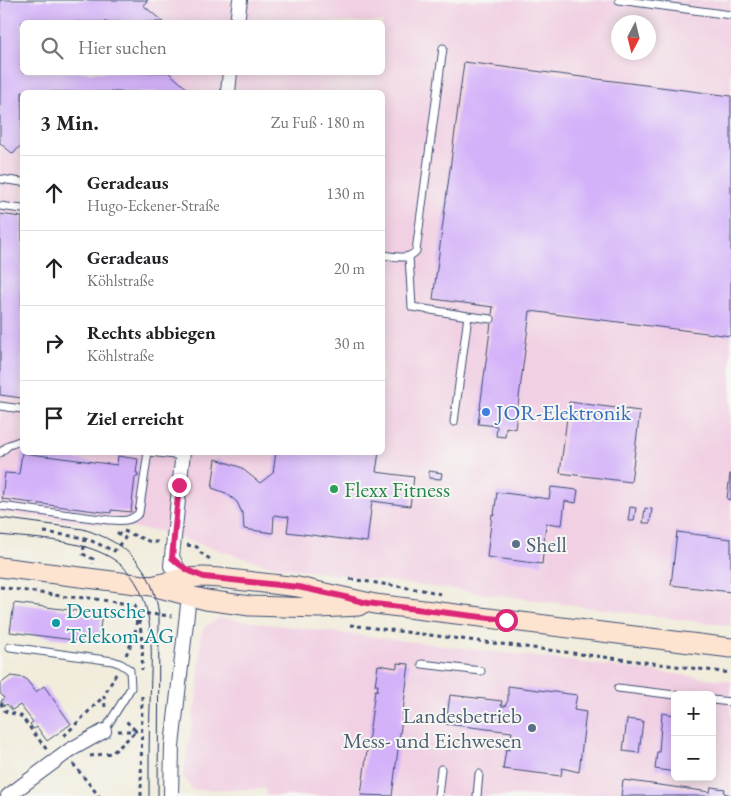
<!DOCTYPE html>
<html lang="de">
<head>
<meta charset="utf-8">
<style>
	body { margin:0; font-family:"EB Garamond",serif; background:#f2f2f2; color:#202124 }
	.controls { position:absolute; right:15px; bottom:15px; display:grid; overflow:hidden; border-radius:8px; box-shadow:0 2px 12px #0003 }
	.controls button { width:45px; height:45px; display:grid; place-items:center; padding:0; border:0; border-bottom:1px solid #e0e0e0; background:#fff; color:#202124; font:25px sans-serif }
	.compass { position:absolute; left:611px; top:15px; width:45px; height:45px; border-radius:50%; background:#fff; box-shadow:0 2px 12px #0003; rotate:187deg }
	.stop { position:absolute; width:15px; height:15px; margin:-11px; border:4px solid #db2777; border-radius:50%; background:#fff }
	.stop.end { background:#db2777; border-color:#fff; box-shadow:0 1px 5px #0008 }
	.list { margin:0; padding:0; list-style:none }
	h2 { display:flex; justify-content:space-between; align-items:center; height:65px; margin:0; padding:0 20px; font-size:21px }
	h2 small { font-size:16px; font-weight:400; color:#757577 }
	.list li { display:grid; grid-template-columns:32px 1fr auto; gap:15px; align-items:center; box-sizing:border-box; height:75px; padding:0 20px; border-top:1px solid #e0e0e0 }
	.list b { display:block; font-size:19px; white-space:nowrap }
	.list p { margin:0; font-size:16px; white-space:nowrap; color:#757577 }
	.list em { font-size:16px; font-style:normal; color:#757577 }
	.icon { flex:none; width:28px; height:28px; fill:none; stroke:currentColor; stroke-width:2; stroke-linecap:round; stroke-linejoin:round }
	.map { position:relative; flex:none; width:731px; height:796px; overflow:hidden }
	.search { position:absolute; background:#fff; box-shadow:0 2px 12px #0003; left:20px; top:20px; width:365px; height:55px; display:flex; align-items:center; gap:12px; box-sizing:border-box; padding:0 18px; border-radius:8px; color:#757577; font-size:19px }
	.panel { position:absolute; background:#fff; box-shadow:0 2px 12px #0003; left:20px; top:90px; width:365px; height:365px; border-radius:8px }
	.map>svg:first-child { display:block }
</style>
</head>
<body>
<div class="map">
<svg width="731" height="796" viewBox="0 0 731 796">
	<rect width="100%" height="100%" fill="#f6f6f2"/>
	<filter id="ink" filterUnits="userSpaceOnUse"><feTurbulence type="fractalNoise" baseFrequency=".02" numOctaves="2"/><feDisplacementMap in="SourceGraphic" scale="10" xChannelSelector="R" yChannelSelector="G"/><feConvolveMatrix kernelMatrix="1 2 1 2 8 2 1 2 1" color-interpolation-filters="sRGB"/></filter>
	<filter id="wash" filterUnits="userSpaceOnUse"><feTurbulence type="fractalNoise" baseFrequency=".0096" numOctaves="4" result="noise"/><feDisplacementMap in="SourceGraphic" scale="20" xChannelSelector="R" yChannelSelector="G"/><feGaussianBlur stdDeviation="1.12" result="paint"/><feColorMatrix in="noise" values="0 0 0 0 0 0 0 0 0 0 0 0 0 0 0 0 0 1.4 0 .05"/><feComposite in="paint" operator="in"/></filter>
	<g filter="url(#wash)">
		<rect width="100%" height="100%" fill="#f1ecdb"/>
		<path fill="#f1d0e3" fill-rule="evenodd" d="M0,0h731v626l-464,-61 -109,-34 -158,-18zM22,22h360v50h-360zM618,22h30v30h-30zM22,92h360v360h-360z
			M220,618l511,63v115h-465l-1,-7 -73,1 -9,-14 15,-87 3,-55 5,-8zM675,695h37v82h-37z"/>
		<g id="blocks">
			<path fill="#d4b2f9" d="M0,0h148l-5,5 20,17h-141v50h146l23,20h-169v52l-9,10 -13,-11z
				M464,62l267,34v240l-201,-25 -15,118 -9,-2 -1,10 -9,-1 1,-10 -19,-2 15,-117 -60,-8z
				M0,214l22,3v181l-22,-3z
				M569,402l71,9 -9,71 -71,-9z
				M276,452h103l-3,20 38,5 -4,29 -38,-5 -5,41 -80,-10 2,-15 -15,-2 -1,18 -29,-4 -1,-14 -6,-13 -11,-9 -14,-5 4,-29 24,8 20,16 13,-10z
				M22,453l95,12 1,-9 20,3 -2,14h2v4h-3l-4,35 -20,-2v3l-109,-14 3,-26 14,1z
				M429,471l13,2 -1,6 -12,-1z
				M730,474h1v26l-4,-1z
				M551,487l27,3 -2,13 -11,-2 -3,24 -16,-2 -4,41 -55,-7 5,-43 2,1 3,-23 52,7z
				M630,507l6,1 -2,13h-6z
				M645,508l7,1 -2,14h-7z
				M677,532l54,7v53l-60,-7z
				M14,603l88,11 -4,29 -88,-11z
				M397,663l12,1 -17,132 -31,-1 14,-105 2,1 1,-6h-3l3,-20 19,3z
				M11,676l14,2 11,14 8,-6 27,38 -24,17 -10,-14 -3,2 -2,-2 -2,-3 3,-2 -13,-17 -8,5 -5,-6 -3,2 -3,-5 3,-3 -4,-5v-9z
				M508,686l69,9 -3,15 12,2 -7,60 -17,-4 -1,8 -58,-7 3,-20 3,1 3,-18 -66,-8 4,-29 52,6 -1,5h4l3,-6z
				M662,713l13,2v57l-20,-3 2,-17h2z
				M627,719l16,2 -4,32 -16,-2z
				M623,780l87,12 1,-5 14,2 -1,4 7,2v1h-110z"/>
		</g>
	</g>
	<g filter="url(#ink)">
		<use href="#blocks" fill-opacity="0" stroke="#3b4b71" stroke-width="1"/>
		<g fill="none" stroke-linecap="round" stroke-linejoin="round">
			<defs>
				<path id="service" d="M619,0l112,15
					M0,179l22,3
					M0,206l22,3
					M382,255c12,1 26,6 34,-4l27,-203
					M409,256l3,51 56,9 -14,106
					M468,316l23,3
					M0,406l22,3
					M150,452l33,4
					M0,453l9,-8 13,-5
					M0,506l109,14c13,1 21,2 30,-7l9,-61
					M10,647l103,14 8,3 9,6 1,18 -27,43
					M422,664l59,7
					M618,688l57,7
					M712,700l19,2
					M438,796l3,-27
					M477,796l2,-22"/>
				<path id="minor" d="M237,22l3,-22
					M228,92l2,-20
					M171,566l12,-114
					M8,796l62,-46 34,-19
					M171,796l1,-50 17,-150 -2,-9 -14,-28"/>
				<path id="secondary" d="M0,567l152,19 54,14 44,6 69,2 40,-2
					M152,586l31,-8 21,-1 16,1 78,9 77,17 356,44"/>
			</defs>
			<use href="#service" stroke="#3b4b71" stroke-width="9"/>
			<use href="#minor" stroke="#3b4b71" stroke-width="16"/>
			<use href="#secondary" stroke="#3b4b71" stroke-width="21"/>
			<path stroke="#3b4b71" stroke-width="3" stroke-dasharray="4 4" stroke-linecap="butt" d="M124,531l27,11h10
				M44,532l41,6 29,13 11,-13 -7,-5 1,-1
				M85,538l-2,16 10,5v5
				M187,545l10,2 4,6 9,6
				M350,579l79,12 11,3
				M0,587l67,10 22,1 46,7c7,21 8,43 7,65
				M138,613l34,3
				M350,625l381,48
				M126,655l9,-20 2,-17
				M2,703l-1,1 4,7 16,5 26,34
				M105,707l-1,-11 12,-22
				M118,731h19
				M64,736l40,-40
				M90,756l21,-3 6,-4 19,-18 -12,-12
				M73,764l26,32
				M141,796l1,-104"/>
			<use href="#service" stroke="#fff" stroke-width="7"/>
			<use href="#minor" stroke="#fff" stroke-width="14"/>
			<use href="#secondary" stroke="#fde4d1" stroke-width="19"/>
			<path stroke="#1b2f5e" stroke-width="1" d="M0,518l83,11c45,14 70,39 76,86l-1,181
				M0,535c34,4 73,4 104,19 57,27 47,99 46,151 -1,30 -1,60 -1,91"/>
		</g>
	</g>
	<g fill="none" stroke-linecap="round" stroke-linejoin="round" filter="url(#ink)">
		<path stroke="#db2777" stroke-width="6" d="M179,485l-7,73c10,10 19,15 32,19l94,10 43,9 26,7 139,17"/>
	</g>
	<circle fill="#3f7fe0" stroke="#f6f6f2" stroke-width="2" cx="486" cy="412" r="5"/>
	<circle fill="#2e9e5b" stroke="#f6f6f2" stroke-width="2" cx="334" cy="489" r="5"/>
	<g fill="#5c6f8a" stroke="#f6f6f2" stroke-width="2">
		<circle cx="516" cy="544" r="5"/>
		<circle cx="532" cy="728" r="5"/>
	</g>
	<circle fill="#0f9aa8" stroke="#f6f6f2" stroke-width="2" cx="56" cy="623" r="5"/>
	<g text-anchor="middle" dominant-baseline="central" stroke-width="4" stroke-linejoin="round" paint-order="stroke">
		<g font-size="22" fill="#366cbe" stroke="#f6f6f2" text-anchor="start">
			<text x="496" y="412">JOR-Elektronik</text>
		</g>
		<g font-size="22" fill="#27864d" stroke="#f6f6f2" text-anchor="start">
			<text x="344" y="489">Flexx Fitness</text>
		</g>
		<g font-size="22" fill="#4e5e75" stroke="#f6f6f2" text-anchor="start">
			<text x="526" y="544">Shell</text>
			<text x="522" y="715" text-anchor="end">Landesbetrieb<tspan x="522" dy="25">Mess- und Eichwesen</tspan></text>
		</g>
		<g font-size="22" fill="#0d838f" stroke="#f6f6f2" text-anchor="start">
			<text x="66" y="610">Deutsche<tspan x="66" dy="25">Telekom AG</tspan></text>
		</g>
	</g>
</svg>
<div class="controls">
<button>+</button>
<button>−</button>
</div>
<svg class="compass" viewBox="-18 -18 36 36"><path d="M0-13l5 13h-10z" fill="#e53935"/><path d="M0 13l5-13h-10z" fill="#757577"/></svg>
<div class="stop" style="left:506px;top:620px"></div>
<div class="stop end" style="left:179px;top:485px"></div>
<div class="search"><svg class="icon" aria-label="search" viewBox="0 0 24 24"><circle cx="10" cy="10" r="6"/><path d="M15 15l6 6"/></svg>Hier suchen</div>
<section class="panel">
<h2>3 Min.<small>Zu Fuß · 180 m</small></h2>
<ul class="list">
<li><svg class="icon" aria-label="ahead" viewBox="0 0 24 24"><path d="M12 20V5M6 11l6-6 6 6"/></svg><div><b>Geradeaus</b><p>Hugo-Eckener-Straße</p></div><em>130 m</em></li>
<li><svg class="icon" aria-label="ahead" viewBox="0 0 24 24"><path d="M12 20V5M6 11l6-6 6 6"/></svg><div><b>Geradeaus</b><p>Köhlstraße</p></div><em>20 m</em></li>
<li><svg class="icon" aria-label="right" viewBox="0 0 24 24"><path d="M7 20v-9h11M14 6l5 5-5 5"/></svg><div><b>Rechts abbiegen</b><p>Köhlstraße</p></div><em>30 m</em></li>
<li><svg class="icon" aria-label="arrive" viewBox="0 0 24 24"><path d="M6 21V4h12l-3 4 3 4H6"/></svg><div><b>Ziel erreicht</b></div></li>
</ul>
</section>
</div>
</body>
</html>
